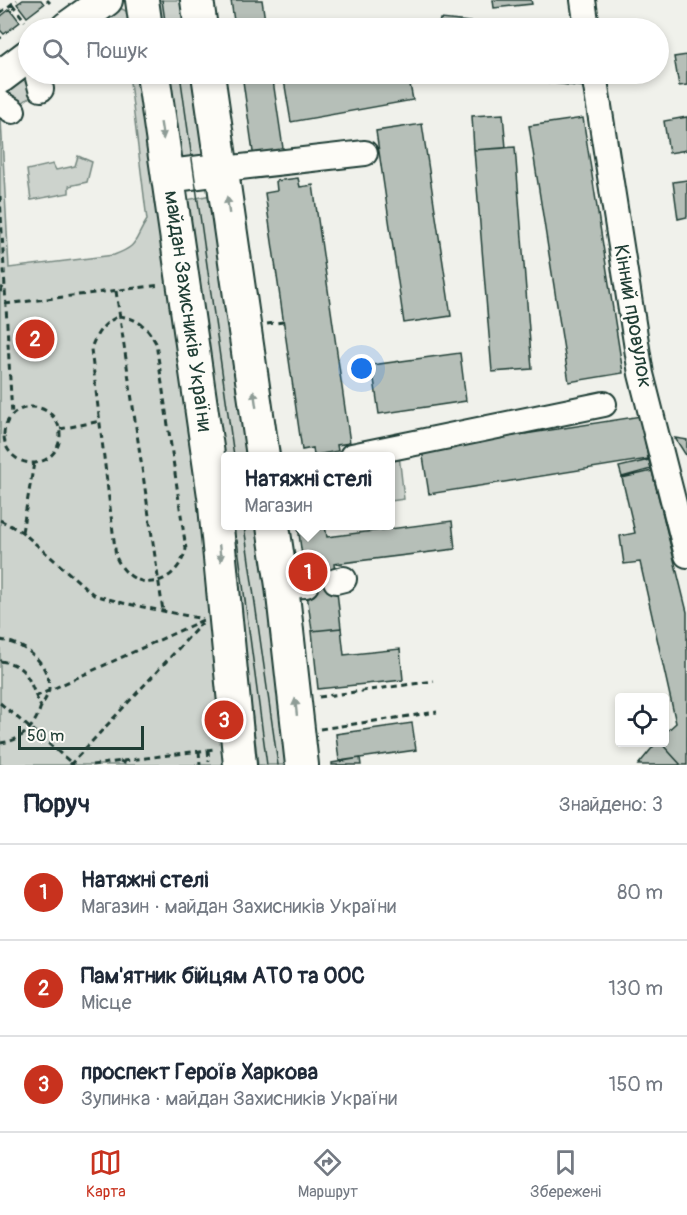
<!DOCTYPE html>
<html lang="uk">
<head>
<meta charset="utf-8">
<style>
	body { margin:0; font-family:Pangolin,sans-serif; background:#f6f6f7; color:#1f2937 }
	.controls { position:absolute; right:18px; bottom:18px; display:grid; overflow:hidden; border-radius:6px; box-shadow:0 3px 9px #0003 }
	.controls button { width:54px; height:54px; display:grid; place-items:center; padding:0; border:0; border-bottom:2px solid #e0e1e3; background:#fff; color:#1f2937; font:30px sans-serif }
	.scale { position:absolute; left:18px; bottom:15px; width:126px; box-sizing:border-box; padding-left:6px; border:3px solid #1f3d34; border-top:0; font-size:16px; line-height:21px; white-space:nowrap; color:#1f3d34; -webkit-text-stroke:4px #fdfcf7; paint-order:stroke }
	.you { position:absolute; left:362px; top:369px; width:21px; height:21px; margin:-15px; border:4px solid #fff; border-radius:50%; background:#1a73e8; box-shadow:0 0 0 9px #1a73e833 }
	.badge { display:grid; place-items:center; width:39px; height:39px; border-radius:50%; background:#c8321e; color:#fff; font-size:20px; font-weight:700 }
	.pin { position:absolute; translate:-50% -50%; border:3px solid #fff; box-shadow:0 2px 6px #0006 }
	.popup { position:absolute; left:221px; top:452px; width:174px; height:78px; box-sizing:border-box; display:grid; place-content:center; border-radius:6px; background:#fff; filter:drop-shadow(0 2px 4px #0005); font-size:20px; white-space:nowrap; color:#747a83 }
	.popup b { font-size:22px; color:#1f2937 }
	.popup::after { content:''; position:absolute; left:50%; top:100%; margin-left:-12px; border:12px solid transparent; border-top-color:#fff }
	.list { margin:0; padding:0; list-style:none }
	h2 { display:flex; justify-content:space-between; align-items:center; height:78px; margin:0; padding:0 24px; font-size:26px }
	h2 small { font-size:20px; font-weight:400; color:#747a83 }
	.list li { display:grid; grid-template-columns:39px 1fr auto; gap:18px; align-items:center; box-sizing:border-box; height:96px; padding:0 24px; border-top:2px solid #e0e1e3 }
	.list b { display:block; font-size:22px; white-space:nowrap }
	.list p { margin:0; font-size:20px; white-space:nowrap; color:#747a83 }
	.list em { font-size:20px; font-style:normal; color:#747a83 }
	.icon { flex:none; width:33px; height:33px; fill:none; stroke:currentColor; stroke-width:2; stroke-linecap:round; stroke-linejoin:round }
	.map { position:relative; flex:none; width:687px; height:765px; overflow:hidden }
	.search { position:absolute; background:#fff; box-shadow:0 3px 9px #0003; left:18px; right:18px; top:18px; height:66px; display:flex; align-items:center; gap:15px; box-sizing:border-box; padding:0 21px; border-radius:33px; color:#747a83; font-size:22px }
	.sheet { height:366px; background:#fff }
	nav { display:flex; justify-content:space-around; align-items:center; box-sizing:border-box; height:84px; border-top:2px solid #e0e1e3; background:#fff; font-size:16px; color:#747a83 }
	nav a { display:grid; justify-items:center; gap:3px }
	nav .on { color:#c8321e }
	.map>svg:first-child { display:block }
</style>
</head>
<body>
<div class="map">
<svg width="687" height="765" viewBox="0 0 687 765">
	<rect width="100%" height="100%" fill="#f0f1eb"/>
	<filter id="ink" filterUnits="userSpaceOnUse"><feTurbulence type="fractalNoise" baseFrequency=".0167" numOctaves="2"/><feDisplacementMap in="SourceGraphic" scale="12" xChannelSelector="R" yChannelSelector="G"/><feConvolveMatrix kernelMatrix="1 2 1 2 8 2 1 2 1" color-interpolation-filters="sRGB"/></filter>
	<g filter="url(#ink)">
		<path fill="#cdd3cd" stroke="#768880" stroke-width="1.5" d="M154,0h33l4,28h-33z
			M118,7l12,6 9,15h-54z
			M28,74h32l-59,45 8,149 105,-13c26,-10 19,-14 33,-35l-18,-146h17l17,112 66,579h-229v-674z
			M165,74h32l12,85 -31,4z
			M78,156l14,6 -5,20 -18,4v7l-38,7 -4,-30 26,-6 3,6 19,-4z
			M216,194l38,262h-28l-1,53 -43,-308z
			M399,455l5,44 -13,2v-45z
			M228,526h35l27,239h-32l-14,-122z"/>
		<path fill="#b6bfb8" stroke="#1f3d34" stroke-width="1.5" d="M23,0h18l3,4 -17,13 -10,-13z
			M231,0h31l4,28h-31z
			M493,0h38l1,4 -38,4z
			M10,9l10,13 -16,12 -4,-4v-13z
			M440,19l90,9h-92z
			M687,55v30l-8,1 -5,-29z
			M242,74h30l12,81 -30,4z
			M283,74h125l5,26 -122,22z
			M479,74h104l2,13z
			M503,114l3,34 -32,2 -2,-34z
			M687,117v33l-18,3 -5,-32z
			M583,118l40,255 -54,9 -40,-256z
			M422,124l29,192 -47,7 -28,-192z
			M515,147l17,222 -40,3 -18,-222z
			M298,178l2,9 13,-2 37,258 -13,2 1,6 -22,4h-2l-1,-7 -11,2 -37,-257 12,-2 -1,-10z
			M687,180v37l-9,2 -5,-37z
			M460,353l6,48 -87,13 -7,-49z
			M641,416l7,43 -219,35 -7,-44z
			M675,438l12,2v17z
			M649,460l2,9 -29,8 -3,-10z
			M652,471l35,141v153h-6l-21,-23h4v-8l12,-11 -36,-161 -16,2 -4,-28 15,-3 -13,-55z
			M452,521l3,28 -121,15 7,64 -29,3 -14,-105h27l2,11z
			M341,628l3,27 56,-6 3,31 -85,9 -6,-58z
			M412,723l4,27 -77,11 -3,-27z
			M657,742h3l21,23h-43z
			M360,758l1,7h-29v-2z"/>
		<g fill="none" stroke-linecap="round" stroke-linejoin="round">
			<defs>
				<path id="minor" d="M583,0l4,28
					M37,74l4,15
					M594,74l47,300 46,181
					M0,103l13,8
					M223,169l142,-16
					M352,456l252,-52
					M336,581l8,-2
					M282,586l24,-1"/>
				<path id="major" d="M142,0l4,28
					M197,0l4,28
					M67,28l39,-28
					M153,74l61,422 26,269
					M208,74l55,382
					M0,77l28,-21
					M169,176l54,-7
					M273,526l9,60 20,179"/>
			</defs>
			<use href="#minor" stroke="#1f3d34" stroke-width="28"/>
			<use href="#major" stroke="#1f3d34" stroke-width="36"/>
			<path stroke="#1f3d34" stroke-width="3" stroke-dasharray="6 4.5" stroke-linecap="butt" d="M47,0l3,3
				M12,4l13,17
				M0,13l17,-13
				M0,37l1,2
				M0,196l12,220
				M116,291l47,320
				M0,292l4,-7
				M5,304l156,-19
				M119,316c19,2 28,11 37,27l30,206c-10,39 -53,46 -70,8l-25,-208c5,-16 13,-26 28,-33z
				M267,324l16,-2
				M4 435a28 28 0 1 1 56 0a28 28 0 1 1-56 0Z
				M60,429l41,-8
				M0,520l22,12 72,63 29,8 80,16
				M22,532l12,-69
				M0,640c24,3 49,22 49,48 0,7 -6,14 -9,21 -6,19 -19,32 -40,34
				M0,661c31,4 29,24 41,46
				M35,697l168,-77
				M319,697l115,-16
				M0,703l74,62
				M320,729l117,-17
				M208,750l1,12
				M199,751l1,14
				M120,761l9,4
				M70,765l132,-142
				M92,765l123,-16"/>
			<use href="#minor" stroke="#fdfcf7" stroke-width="24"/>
			<use href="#major" stroke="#fdfcf7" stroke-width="32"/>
			<path stroke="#1f3d34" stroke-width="1.5" d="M162,0l4,28
				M180,74l54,382
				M244,526l34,239
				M237,540l30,225"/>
		</g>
		<defs><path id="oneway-solid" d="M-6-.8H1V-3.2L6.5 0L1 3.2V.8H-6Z" transform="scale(1.5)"/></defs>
		<g fill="#8e9c96">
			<use href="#oneway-solid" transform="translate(162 131) rotate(81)"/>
			<use href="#oneway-solid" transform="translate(228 205) rotate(-98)"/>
			<use href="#oneway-solid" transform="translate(255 399) rotate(-98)"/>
			<use href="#oneway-solid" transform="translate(220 553) rotate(84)"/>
			<use href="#oneway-solid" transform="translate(296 707) rotate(-96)"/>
		</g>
	</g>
	<g text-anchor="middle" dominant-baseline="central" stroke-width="4.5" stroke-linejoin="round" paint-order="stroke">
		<g font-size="21" fill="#1f3d34" stroke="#fdfcf7">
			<text transform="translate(188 311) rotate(82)">майдан Захисників України</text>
			<text transform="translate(633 316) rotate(80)">Кінний провулок</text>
		</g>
	</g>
</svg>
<div class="controls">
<button><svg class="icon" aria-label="locate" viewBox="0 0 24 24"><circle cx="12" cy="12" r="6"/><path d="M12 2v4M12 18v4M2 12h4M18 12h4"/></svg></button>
</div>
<div class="scale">50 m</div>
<div class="you"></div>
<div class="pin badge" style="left:308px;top:572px">1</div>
<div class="popup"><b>Натяжні стелі</b>Магазин</div>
<div class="pin badge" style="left:35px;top:339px">2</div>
<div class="pin badge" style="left:224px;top:720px">3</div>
<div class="search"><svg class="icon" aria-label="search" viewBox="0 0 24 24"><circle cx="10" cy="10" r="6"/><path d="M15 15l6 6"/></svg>Пошук</div>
</div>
<section class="sheet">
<h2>Поруч<small>Знайдено: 3</small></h2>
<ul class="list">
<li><span class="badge">1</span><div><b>Натяжні стелі</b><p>Магазин · майдан Захисників України</p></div><em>80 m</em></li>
<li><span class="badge">2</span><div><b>Пам'ятник бійцям АТО та ООС</b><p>Місце</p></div><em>130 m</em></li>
<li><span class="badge">3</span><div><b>проспект Героїв Харкова</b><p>Зупинка · майдан Захисників України</p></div><em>150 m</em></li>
</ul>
</section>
<nav>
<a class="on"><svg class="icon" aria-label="map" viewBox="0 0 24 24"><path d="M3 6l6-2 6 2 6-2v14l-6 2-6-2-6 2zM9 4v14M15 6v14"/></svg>Карта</a>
<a><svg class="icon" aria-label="directions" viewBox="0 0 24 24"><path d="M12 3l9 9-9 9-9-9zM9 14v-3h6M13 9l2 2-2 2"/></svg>Маршрут</a>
<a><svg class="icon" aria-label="saved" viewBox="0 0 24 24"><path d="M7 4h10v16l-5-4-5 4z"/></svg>Збережені</a>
</nav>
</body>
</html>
